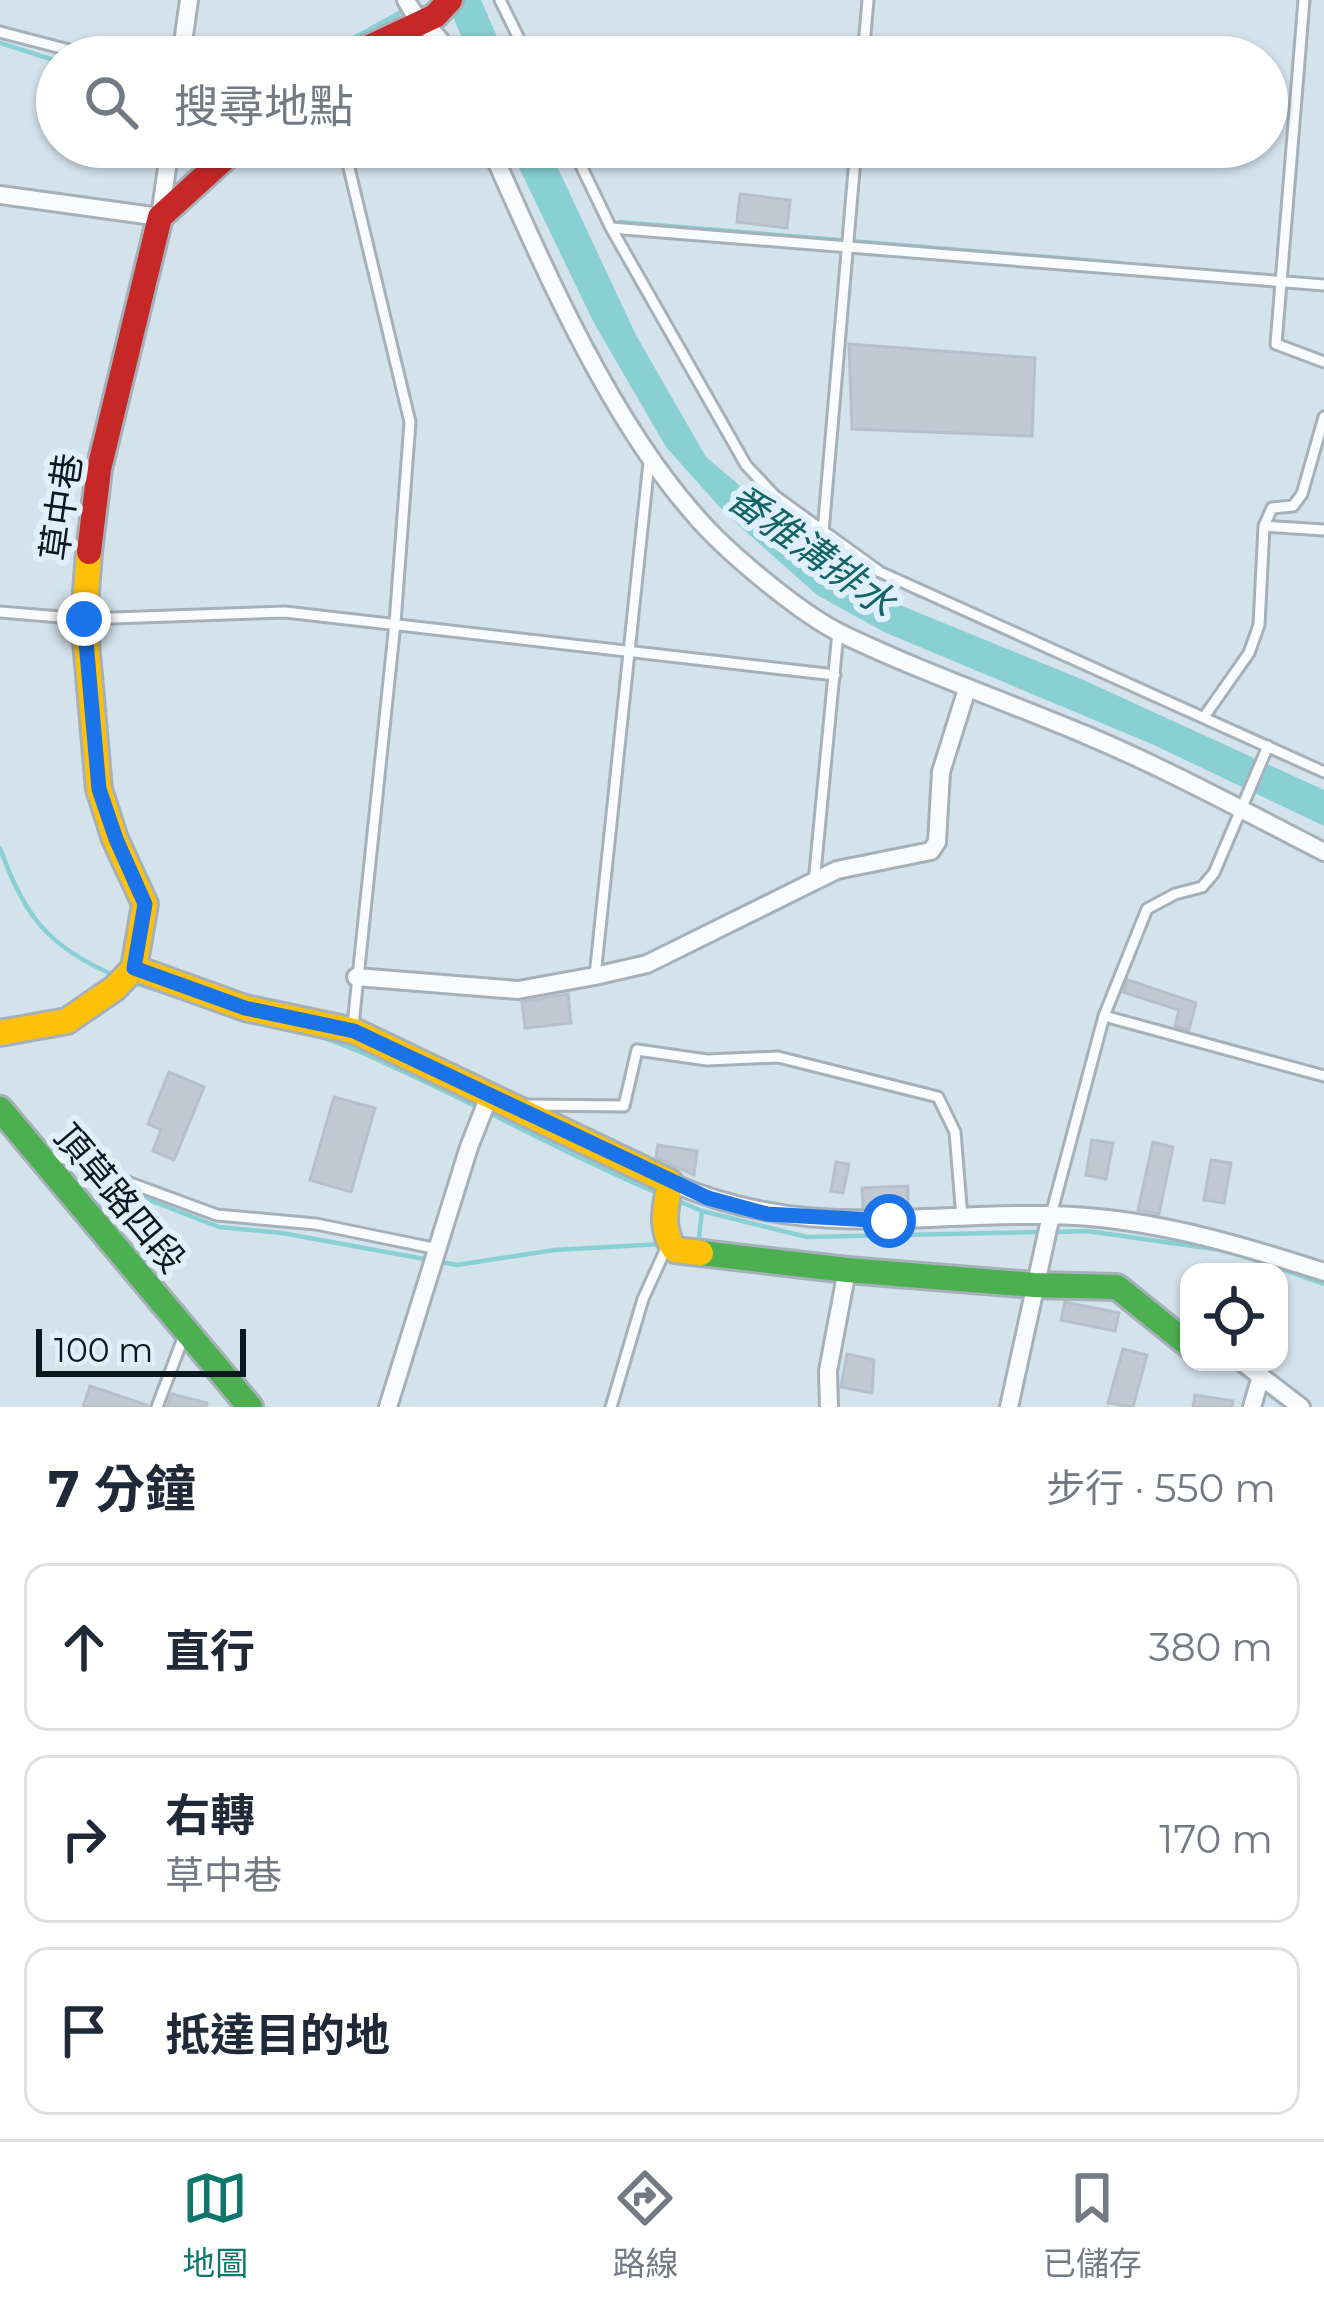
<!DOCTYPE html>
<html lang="zh-TW">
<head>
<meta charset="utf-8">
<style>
	body { margin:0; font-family:Montserrat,"Noto Sans TC",sans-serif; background:#f2f2f3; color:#1f2937 }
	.controls { position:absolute; right:36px; bottom:36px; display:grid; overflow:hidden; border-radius:24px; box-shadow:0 3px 9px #0004 }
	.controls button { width:108px; height:108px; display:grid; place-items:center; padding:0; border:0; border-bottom:3px solid #e0e1e3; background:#fff; color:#1f2937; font:60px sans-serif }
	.scale { position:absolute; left:36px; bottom:30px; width:210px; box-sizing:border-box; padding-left:12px; border:6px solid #0d171e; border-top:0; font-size:33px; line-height:42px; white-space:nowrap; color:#0d171e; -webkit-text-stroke:9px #dfeffb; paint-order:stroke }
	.stop { position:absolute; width:36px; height:36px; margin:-27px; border:9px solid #1a73e8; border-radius:50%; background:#fff }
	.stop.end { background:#1a73e8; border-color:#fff; box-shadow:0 3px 12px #0008 }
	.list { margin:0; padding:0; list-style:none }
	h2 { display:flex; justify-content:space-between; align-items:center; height:156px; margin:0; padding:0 48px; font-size:51px }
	h2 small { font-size:39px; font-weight:400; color:#747a83 }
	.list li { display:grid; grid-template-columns:78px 1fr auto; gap:36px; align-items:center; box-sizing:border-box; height:168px; margin:0 24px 24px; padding:0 24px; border:3px solid #e0e1e3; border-radius:24px }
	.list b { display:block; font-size:45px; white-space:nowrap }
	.list p { margin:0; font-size:39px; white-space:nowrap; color:#747a83 }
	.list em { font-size:39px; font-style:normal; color:#747a83 }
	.icon { flex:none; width:66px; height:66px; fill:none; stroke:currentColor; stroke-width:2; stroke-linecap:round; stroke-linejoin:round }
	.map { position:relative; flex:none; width:1324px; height:1407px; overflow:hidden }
	.search { position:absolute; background:#fff; box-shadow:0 3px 9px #0004; left:36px; right:36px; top:36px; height:132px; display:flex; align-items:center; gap:30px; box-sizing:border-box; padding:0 42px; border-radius:66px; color:#747a83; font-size:45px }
	.sheet { height:732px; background:#fff }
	nav { display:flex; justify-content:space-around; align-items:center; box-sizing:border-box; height:168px; border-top:3px solid #e0e1e3; background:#fff; font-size:33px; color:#747a83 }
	nav a { display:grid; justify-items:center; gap:6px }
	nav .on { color:#0f766e }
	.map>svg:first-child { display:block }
</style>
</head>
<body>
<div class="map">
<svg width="1324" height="1407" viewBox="0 0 1324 1407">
	<rect width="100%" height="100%" fill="#d4e2ec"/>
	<path fill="#88d0d4" d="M446,0h35l25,57h-36z
		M509,147h39l88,188 70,122 103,87 88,60 182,74 245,112v36l-170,-81 -270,-113 -67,-37 -93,-83 -58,-65 -72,-124z"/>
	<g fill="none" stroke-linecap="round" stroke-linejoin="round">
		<path stroke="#88d0d4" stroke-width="4.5" d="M0,43l57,18
			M308,57l22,-6 75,-41
			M619,222l501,41
			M0,848c24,68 48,99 116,128
			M132,982l52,17
			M311,1034c36,10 69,27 104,43 82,38 161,82 245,117
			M112,1181l24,14 83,32 63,6 148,27
			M676,1200l26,11 105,26 236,-5
			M1055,1232l32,-1 141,20
			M698,1246l4,-35
			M1250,1258l74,26
			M441,1262l16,3 97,-15 108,-6
			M1227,1362l26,20
			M1262,1389l24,18"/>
	</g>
	<path fill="#c1cad3" stroke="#b7c0ca" stroke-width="3" d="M740,194l50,6 -3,28 -50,-6z
		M849,344l186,14 -3,78 -180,-7z
		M1128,980l68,23 -7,27 -14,-4 4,-16 -56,-18z
		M568,994l3,29 -46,5 -3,-26z
		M169,1072l35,15 -30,73 -21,-9 8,-21 -13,-6z
		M334,1097l41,11 -24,84 -41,-12z
		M1092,1140l21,3 -7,36 -20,-4z
		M1153,1142l20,5 -14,67 -21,-4z
		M658,1145l39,6 -3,24 -38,-18z
		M1211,1160l20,3 -7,40 -20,-3z
		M836,1162l13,2 -6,29 -12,-2z
		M908,1186v20l-45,1 -1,-19z
		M1065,1302l54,11 -4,18 -54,-11z
		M1123,1349l24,6 -14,52 -25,-4z
		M847,1354l27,6 -2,33 -31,-6z
		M90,1386l57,19v2h-64z
		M172,1394l35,9 -1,4h-39z
		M1195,1395l38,6 -1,6h-39z"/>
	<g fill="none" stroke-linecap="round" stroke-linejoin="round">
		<defs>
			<path id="lane" d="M500,0l28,57
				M1304,0l-28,344 48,18
				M0,32l96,25
				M284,57l28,-7 3,7
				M863,57l5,-57
				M344,147l66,275 -15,201 -42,402
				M572,147l39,81 135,237 29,31 105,76 444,200
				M611,228l713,57
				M1264,526l60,4
				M823,532l33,-385
				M0,612l84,7 201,-7 550,63
				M1204,717l45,-64 10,-28 5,-99 8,-18 21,-2 9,-12 22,-77
				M814,883l24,-251
				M595,976l54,-514
				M1104,1016l220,60
				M530,1105l94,1 13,-56 70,10 71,-3 160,40 17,35 7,86
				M48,1158h14l155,57 99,9 122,25
				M1051,1215l53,-199 43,-107 28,-15 27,-7 12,-14 54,-127
				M157,1407l28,-74
				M611,1407l32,-108 25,-55"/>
			<path id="street" d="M406,0c14,28 32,29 44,57
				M181,57l8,-57
				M490,147c53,119 117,268 203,366 31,37 106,100 149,121 79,38 163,67 244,101 81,34 160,77 238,117
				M0,195l160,22 10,-70
				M356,977l162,13 77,-14 52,-12 190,-94 94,-19 6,-9 4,-70 26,-83
				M670,1182c131,58 242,31 378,33 95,1 187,28 276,57
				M1242,1362l59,45
				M388,1407l81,-260 17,-43
				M829,1407l-1,-36 19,-101
				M1009,1407l42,-192
				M1252,1407l9,-31"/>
			<path id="fast" d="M0,1109l250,298
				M701,1253l146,17 187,15 83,2 72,58"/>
			<path id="slow" d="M134,968l111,40 109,23 316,151c-4,24 -11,47 5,68l26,3
				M0,1033l67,-12 48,-33 19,-20 11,-64 -30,-65 -16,-50 -15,-170 5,-67"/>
			<path id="jam" d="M348,57l87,-41 15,-16
				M89,552l10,-83 61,-252 77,-70"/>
		</defs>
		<use href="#lane" stroke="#a5b0b8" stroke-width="15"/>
		<use href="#street" stroke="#a5b0b8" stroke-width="22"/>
		<use href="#fast" stroke="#a5b0b8" stroke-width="30"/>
		<use href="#slow" stroke="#a5b0b8" stroke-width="30"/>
		<use href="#jam" stroke="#a5b0b8" stroke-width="30"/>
		<use href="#lane" stroke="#f9fbfc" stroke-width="9"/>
		<use href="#street" stroke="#f9fbfc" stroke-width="16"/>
		<use href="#fast" stroke="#4caf50" stroke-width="24"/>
		<use href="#slow" stroke="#ffc107" stroke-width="24"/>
		<use href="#jam" stroke="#c62828" stroke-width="24"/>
	</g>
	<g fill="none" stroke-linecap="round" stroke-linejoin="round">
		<path stroke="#1a73e8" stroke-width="15" d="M84,619l15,170 17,50 29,65 -11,64 111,40 109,23 354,167 59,16 122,7"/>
	</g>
	<g text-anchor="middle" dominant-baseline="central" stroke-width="12" stroke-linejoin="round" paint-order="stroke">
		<g font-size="36" fill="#0d171e" stroke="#dfeffb">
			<text transform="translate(61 507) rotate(-82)">草中巷</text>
			<text transform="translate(120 1198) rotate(50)">頂草路四段</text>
		</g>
		<g font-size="39" font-style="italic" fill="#136466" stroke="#dfeffb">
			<text transform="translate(812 550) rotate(36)">番雅溝排水</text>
		</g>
	</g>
</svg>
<div class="controls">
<button><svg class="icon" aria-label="locate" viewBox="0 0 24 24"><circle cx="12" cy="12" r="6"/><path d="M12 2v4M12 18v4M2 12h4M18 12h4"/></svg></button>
</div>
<div class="scale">100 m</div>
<div class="stop" style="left:889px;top:1221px"></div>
<div class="stop end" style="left:84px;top:619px"></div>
<div class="search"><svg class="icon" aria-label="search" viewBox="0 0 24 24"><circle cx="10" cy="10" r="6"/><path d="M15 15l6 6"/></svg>搜尋地點</div>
</div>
<section class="sheet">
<h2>7 分鐘<small>步行 · 550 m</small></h2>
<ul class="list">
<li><svg class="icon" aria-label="ahead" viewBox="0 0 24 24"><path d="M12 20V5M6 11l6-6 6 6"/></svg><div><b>直行</b></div><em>380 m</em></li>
<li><svg class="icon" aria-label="right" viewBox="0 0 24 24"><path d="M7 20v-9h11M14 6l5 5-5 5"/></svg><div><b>右轉</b><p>草中巷</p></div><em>170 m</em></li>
<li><svg class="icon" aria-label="arrive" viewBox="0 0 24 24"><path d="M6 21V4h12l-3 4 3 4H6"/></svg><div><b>抵達目的地</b></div></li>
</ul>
</section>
<nav>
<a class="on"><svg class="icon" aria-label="map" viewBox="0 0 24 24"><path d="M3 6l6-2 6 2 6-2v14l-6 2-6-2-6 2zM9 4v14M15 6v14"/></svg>地圖</a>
<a><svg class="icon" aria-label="directions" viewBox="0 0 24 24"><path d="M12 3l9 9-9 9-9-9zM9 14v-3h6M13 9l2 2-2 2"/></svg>路線</a>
<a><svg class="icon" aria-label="saved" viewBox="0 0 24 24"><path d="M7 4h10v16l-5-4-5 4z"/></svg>已儲存</a>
</nav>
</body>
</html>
